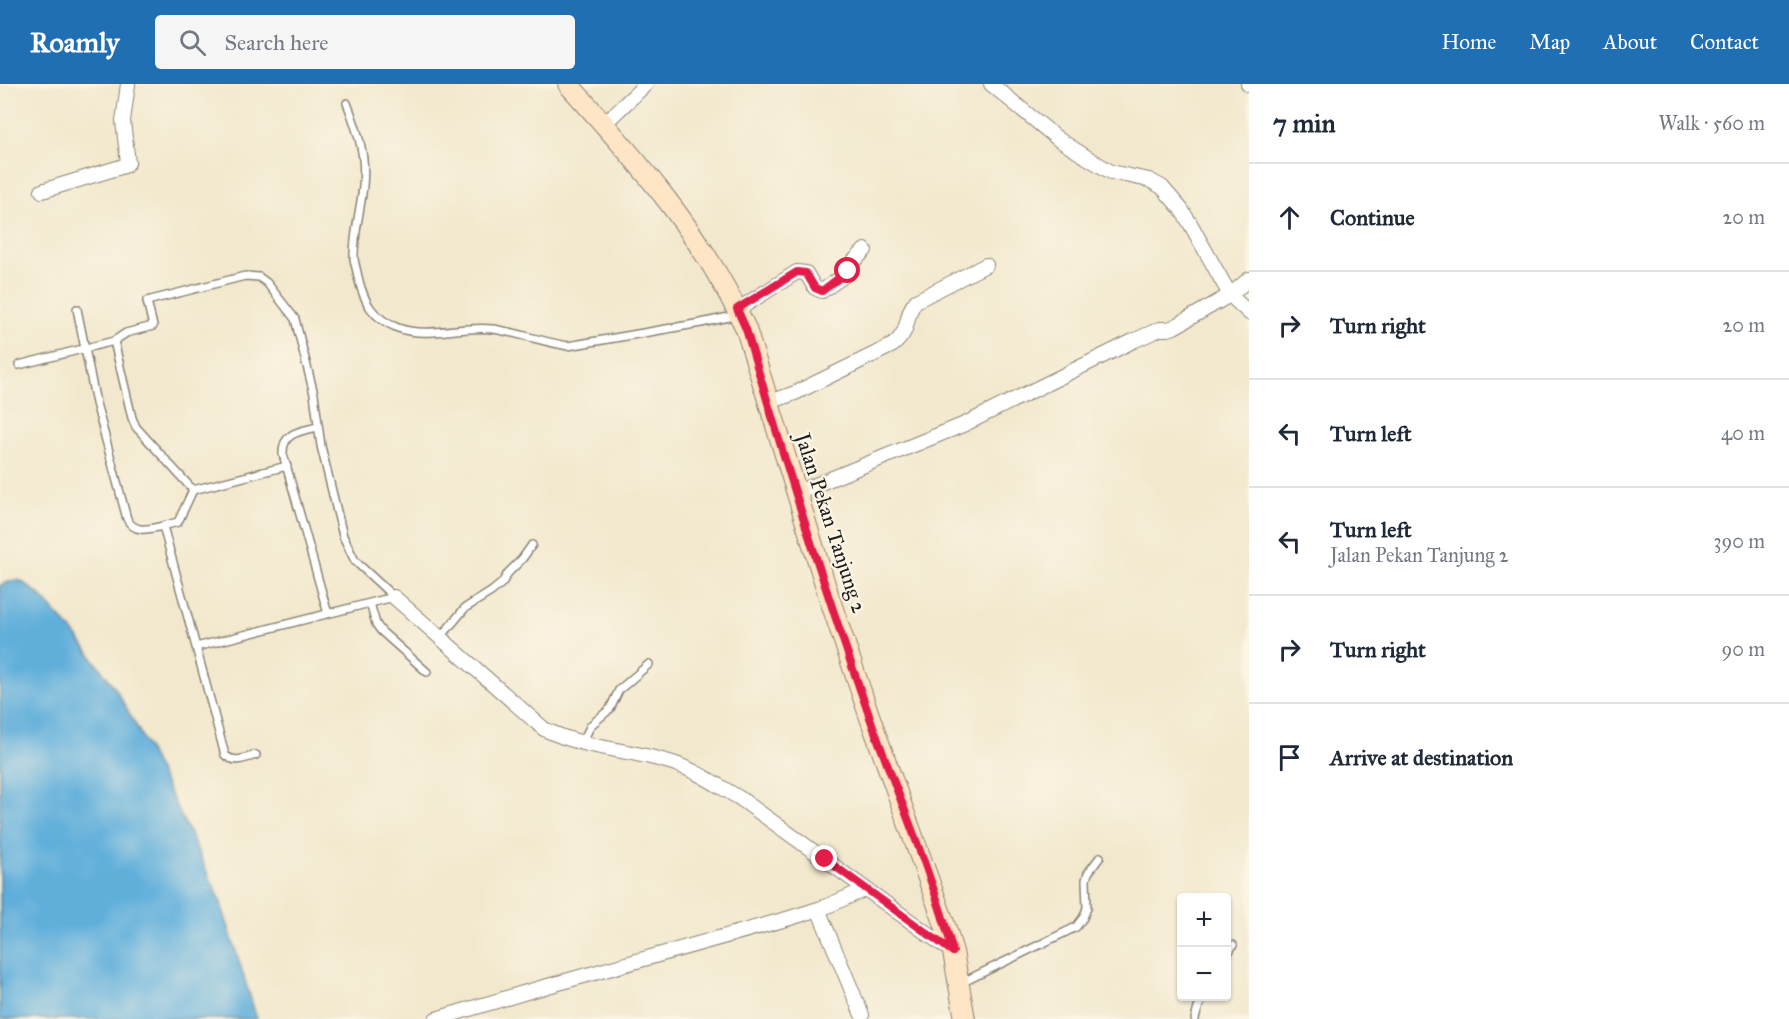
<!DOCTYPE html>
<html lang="en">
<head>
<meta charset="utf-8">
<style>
	body { margin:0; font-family:"IM FELL Great Primer",serif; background:#f6f6f7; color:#1f2937 }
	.controls { position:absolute; right:18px; bottom:18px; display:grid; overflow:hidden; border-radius:6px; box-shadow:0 2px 4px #0004 }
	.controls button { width:54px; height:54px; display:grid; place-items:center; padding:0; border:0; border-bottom:2px solid #e0e1e3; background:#fff; color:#1f2937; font:30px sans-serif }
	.stop { position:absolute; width:18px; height:18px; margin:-14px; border:4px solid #e11d48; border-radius:50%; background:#fff }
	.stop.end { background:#e11d48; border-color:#fff; box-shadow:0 2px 6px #0008 }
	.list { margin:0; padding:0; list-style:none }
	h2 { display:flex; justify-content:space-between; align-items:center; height:78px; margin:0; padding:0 24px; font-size:26px }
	h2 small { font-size:20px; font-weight:400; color:#747a83 }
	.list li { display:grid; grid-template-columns:39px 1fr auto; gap:18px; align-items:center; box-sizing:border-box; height:108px; padding:0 24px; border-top:2px solid #e0e1e3 }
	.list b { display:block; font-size:22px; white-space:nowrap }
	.list p { margin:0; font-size:20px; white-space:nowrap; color:#747a83 }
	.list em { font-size:20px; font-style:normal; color:#747a83 }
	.icon { flex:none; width:33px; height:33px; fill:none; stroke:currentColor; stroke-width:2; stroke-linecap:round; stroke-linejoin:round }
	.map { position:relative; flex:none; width:1249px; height:935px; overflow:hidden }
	header { display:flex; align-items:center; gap:36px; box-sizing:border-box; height:84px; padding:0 30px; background:#1f6fb2; color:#fff }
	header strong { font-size:28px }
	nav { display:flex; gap:33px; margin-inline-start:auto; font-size:21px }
	.search { width:420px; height:54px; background:#f6f6f7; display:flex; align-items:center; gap:15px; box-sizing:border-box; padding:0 21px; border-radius:6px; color:#747a83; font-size:22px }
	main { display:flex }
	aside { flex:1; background:#fff }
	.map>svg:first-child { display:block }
</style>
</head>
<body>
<header>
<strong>Roamly</strong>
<div class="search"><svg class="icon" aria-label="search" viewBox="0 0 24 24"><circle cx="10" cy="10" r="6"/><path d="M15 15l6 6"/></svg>Search here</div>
<nav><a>Home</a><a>Map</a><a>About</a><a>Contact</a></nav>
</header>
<main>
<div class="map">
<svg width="1249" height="935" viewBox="0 0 1249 935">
	<rect width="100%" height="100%" fill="#fcf5e5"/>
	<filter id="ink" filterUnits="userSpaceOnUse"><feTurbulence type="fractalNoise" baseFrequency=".0167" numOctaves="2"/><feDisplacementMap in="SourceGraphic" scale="12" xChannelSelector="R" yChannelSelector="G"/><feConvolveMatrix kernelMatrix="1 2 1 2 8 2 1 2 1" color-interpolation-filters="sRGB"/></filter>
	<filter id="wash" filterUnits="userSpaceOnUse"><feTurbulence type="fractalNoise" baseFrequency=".008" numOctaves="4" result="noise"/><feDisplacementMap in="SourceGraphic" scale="24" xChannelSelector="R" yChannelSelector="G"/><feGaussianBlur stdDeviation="1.35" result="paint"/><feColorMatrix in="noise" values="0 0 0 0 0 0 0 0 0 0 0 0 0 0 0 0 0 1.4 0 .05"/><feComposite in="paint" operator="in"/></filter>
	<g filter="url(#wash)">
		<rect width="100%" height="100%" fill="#f2e8cd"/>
		<path fill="#61afdb" stroke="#3e667c" stroke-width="1.5" d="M15,496l6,1 19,14 35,39 40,54 23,41 49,99 33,72 37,119h-257v-434z"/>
	</g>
	<g filter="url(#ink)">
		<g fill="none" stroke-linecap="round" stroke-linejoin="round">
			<defs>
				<path id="lane" d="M347,19c7,18 14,37 16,56 4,34 -10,67 -9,100 1,6 3,12 4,18 6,25 14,41 40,51 30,11 64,-3 95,1 26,4 50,13 75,17l133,-23 37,-8
					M77,225l19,94 31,116c8,15 22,10 36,7
					M114,257l18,77 4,9 57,63
					M19,281l95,-24 12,-8 27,-7 -6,-25 98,-25 14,1 8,6 28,36 19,75 7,52 22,90 12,25 39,36
					M318,343c-17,4 -36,5 -35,27l45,160
					M193,406l-15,32 -15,4 33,121
					M193,406l94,-24
					M394,513l-24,6 6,21 5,7 46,41
					M440,554l25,-30 26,-16 11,-9 6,-10 14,-14 10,-14
					M582,659l9,-18 19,-16 9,-19 30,-26
					M256,671c-11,3 -21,9 -31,0l-29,-108 174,-44
					M1226,872l7,-11
					M961,899l115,-56 7,-9 4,-10 -1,-28 2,-7 12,-16
					M1195,935l3,-11 6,-12"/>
				<path id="street" d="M991,0l67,55 30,19 23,14 38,8 13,7 19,22 10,16 39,70 19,18
					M1248,0l1,1
					M604,40l42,-40
					M42,107l82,-25 4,-3 -5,-42 5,-37
					M737,226l60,-38 9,1 9,15 7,3 23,-16 8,-13 12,-12
					M767,319l28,-10 98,-48c20,-17 10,-29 23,-44l70,-36
					M796,409l169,-69 168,-83 27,-12h8l6,-2 56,-32 19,-16
					M394,513l150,132c39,19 81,20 122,32 27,7 51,24 75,38l212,153
					M818,825l44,106
					M436,935l94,-28 260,-73 35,-11 41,-18"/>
				<path id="secondary" d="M568,0c68,75 136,152 178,245l83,268 40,118 77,213 7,24 12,67"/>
			</defs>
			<use href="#lane" stroke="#878274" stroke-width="10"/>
			<use href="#street" stroke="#878274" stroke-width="16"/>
			<use href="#secondary" stroke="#878274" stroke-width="22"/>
			<use href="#lane" stroke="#fff" stroke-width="7"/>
			<use href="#street" stroke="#fff" stroke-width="14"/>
			<use href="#secondary" stroke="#fde5c5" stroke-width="20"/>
		</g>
	</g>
	<g fill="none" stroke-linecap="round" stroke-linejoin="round" filter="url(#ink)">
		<path stroke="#e11d48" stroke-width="8" d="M825,775l128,93c-22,-81 -56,-158 -84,-237 -45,-127 -85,-256 -123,-386l-9,-20 60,-37 9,1 9,15 7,3 26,-20"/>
	</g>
	<g text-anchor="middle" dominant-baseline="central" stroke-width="4.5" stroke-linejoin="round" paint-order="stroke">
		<g font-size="21" fill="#1c1c1c" stroke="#fcf5e5">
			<text transform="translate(831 439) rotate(72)">Jalan Pekan Tanjung 2</text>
		</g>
	</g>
</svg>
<div class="controls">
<button>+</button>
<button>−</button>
</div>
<div class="stop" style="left:848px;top:187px"></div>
<div class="stop end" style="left:825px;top:775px"></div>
</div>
<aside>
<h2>7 min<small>Walk · 560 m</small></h2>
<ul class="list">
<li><svg class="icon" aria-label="ahead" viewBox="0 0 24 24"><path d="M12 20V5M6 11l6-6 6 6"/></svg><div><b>Continue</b></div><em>20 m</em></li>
<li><svg class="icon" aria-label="right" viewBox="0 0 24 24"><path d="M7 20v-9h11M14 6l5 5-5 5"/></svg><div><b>Turn right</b></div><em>20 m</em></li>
<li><svg class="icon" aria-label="left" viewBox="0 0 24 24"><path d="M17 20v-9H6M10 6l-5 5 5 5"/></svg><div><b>Turn left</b></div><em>40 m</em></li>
<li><svg class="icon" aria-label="left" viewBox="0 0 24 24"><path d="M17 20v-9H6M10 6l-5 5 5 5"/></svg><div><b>Turn left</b><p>Jalan Pekan Tanjung 2</p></div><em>390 m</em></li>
<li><svg class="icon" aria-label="right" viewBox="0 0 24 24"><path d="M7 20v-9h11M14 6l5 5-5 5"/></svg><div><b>Turn right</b></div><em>90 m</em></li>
<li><svg class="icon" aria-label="arrive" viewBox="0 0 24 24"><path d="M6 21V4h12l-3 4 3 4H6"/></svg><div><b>Arrive at destination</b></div></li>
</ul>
</aside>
</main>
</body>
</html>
